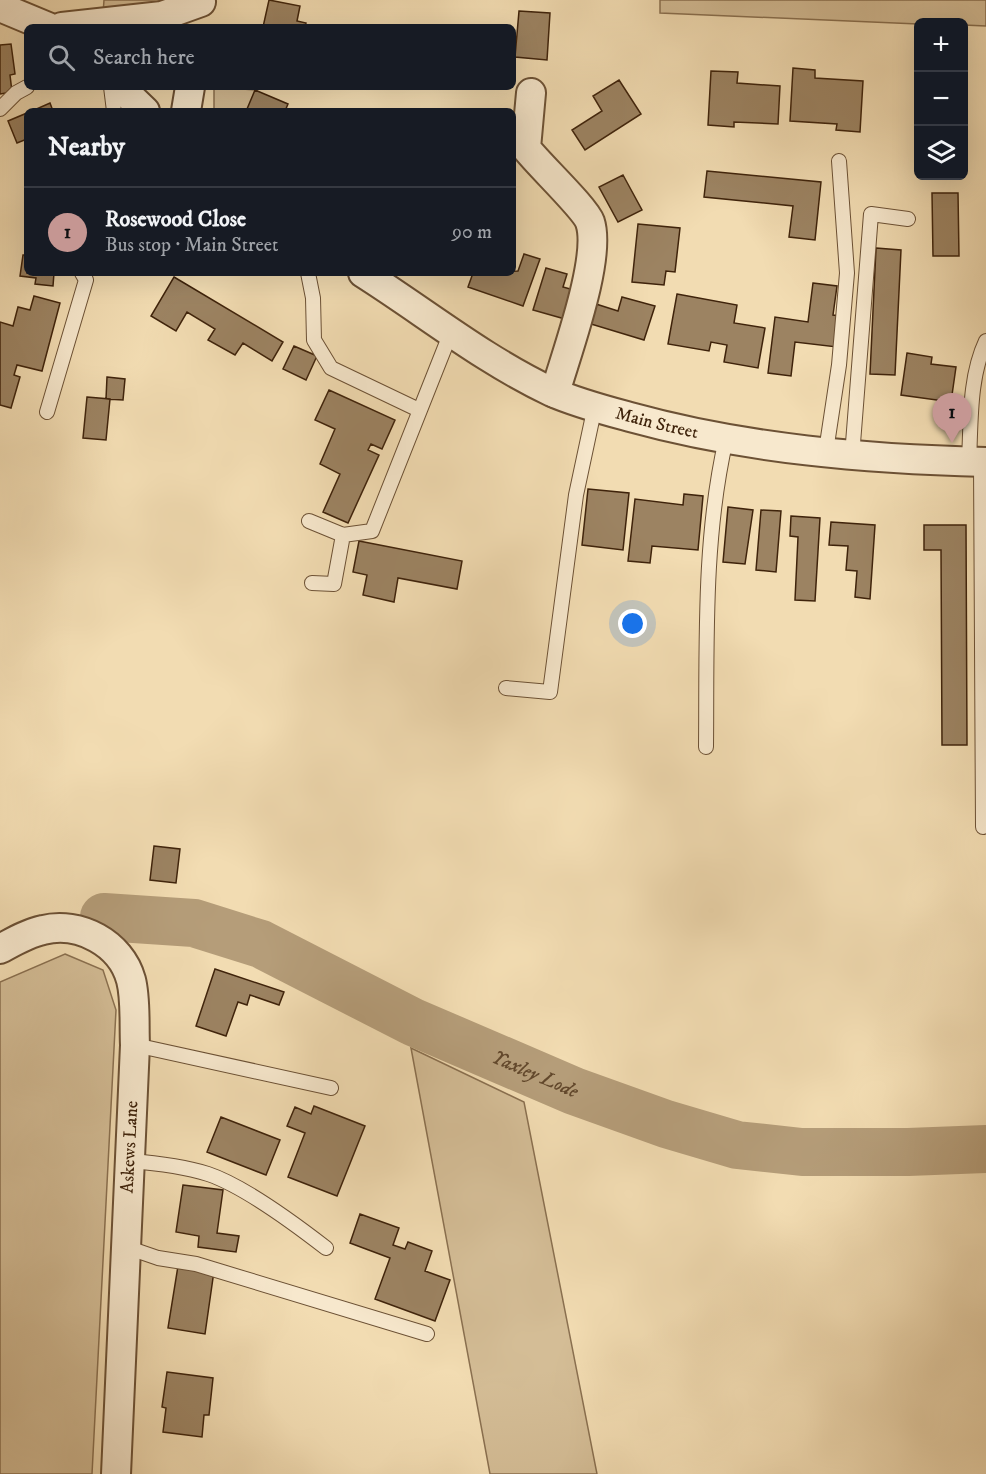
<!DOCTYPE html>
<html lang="en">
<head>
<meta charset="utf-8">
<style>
	body { margin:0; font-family:"IM FELL DW Pica",serif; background:#20242c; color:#f1f3f6 }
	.controls { position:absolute; right:18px; top:18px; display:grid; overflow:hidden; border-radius:9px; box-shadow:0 6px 24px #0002 }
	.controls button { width:54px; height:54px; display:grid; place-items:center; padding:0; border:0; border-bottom:2px solid #363941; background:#171b24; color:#f1f3f6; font:30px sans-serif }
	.you { position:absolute; left:633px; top:624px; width:21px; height:21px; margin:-15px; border:4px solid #fff; border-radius:50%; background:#1a73e8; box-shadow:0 0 0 9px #1a73e833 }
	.badge { display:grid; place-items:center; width:39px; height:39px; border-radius:50%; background:#c59692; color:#111; font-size:20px; font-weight:700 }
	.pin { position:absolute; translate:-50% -50px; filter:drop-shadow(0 2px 3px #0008) }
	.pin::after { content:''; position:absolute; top:32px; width:21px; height:18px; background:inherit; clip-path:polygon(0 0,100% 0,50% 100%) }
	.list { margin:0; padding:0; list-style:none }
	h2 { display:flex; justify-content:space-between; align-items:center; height:78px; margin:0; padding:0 24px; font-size:26px }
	h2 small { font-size:20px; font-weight:400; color:#9ea1a6 }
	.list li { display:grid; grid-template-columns:39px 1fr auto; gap:18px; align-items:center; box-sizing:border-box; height:90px; padding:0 24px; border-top:2px solid #363941 }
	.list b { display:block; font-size:22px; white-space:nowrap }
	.list p { margin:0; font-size:20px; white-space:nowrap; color:#9ea1a6 }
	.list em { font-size:20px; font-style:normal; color:#9ea1a6 }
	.icon { flex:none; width:33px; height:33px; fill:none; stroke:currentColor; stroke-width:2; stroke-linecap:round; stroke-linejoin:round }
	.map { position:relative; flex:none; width:986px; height:1474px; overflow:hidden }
	.search { position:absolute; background:#171b24; box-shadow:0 6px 24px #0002; left:24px; top:24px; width:492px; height:66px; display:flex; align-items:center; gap:15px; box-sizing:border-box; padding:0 21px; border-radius:9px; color:#9ea1a6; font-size:22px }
	.panel { position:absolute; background:#171b24; box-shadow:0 6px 24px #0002; left:24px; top:108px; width:492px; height:168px; border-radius:9px }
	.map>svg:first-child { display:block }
</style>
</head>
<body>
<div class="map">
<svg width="986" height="1474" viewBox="0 0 986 1474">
	<rect width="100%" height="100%" fill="#f2dcb2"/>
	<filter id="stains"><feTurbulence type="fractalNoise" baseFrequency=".00333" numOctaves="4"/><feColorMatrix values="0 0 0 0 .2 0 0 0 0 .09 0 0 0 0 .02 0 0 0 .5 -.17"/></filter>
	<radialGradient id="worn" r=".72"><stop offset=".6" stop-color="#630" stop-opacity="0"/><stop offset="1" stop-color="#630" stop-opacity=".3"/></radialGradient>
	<path fill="#d4bd96" stroke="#8a7050" stroke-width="1.5" d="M104,0h78l-79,14z
		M660,0h326v26l-22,-1v-3l-46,2 -258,-11z
		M214,87l43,3 -4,21h-39z
		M65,954l38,16 13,40 -24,464h-92v-492z
		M411,1048l113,54 73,372h-107z"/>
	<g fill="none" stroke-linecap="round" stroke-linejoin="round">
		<path stroke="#b59d79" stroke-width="48" id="s1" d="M104,917l90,6 67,21 152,78 161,69 92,33 71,21 65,7h106l78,-3"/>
	</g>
	<path fill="#9c8362" stroke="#3f230b" stroke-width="1.5" d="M269,0l31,6 -3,15 9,2 -1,4h-42z
		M519,11l31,2 -3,47 -32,-3z
		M11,44l4,30 -5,1 2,17 -12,2v-49z
		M793,68l22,2v8l48,3 -3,51 -24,-2 1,-6 -47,-3z
		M711,71l27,1 -1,11 43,3 -2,38 -44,-2v5l-26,-2z
		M619,80l22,34 -56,36 -13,-20 30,-19 -9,-15z
		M255,90l33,14 -3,7 -38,-2z
		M50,103l3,8h-21z
		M27,113v26l-10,4 -9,-22z
		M707,171l114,11 -6,58 -26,-3 4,-31 -89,-9z
		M623,175l19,35 -24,12 -19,-35z
		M932,193h26l1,63h-26z
		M638,224l42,4 -5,44 -9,-1 -2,14 -32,-3z
		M876,248l25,2 -6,125 -25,-1z
		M524,254l16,5 -17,47 -55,-19 5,-14 45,-2z
		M23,255h4v18h27l-1,13 -18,-2 1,-6 -16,-2z
		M546,268l21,6 -4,13 18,5 -9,29 -39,-11z
		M174,277l109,65 -11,19 -29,-18 -8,12 -27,-15 7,-11 -28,-17 -11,19 -25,-15z
		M813,283l24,3 -4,29 8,1 -4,31 -42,-5 -4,34 -23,-3 7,-56 33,5z
		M677,294l60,11 -3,18 31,5 -7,40 -34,-6 3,-17 -16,-3 -2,9 -41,-7z
		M34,296l26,7 -18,68 -25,-6 -3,10 6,2 -9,31 -11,-3v-83l13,4 5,-19 12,3z
		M622,297l33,9 -11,34 -53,-16 5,-20 22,7z
		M294,346l23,10 -11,24 -23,-11z
		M907,353l25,4 -1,7 25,3 -5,35 -50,-7z
		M107,377l18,2 -2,21 -17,-1z
		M329,390l66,30 -13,29 -11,-5 -3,6 11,5 -31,68 -25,-11 17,-38 -20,-10 15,-35 -20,-9z
		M87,397l23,2 -4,41 -23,-2z
		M588,489l41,4 -6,57 -41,-5z
		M684,494l19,2 -5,54 -46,-4 -2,17 -22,-2 7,-62 48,6z
		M728,507l25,3 -8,54 -22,-2z
		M761,510l20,1 -5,61 -20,-2z
		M791,516l29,2 -5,83 -20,-1 3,-63 -8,-1z
		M831,522l44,3 -5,74 -15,-2 2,-26 -11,-1 2,-24 -19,-1z
		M924,525h42l1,220h-25l-1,-195h-17z
		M359,541l103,20 -5,28 -59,-11 -4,24 -31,-7 4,-20 -14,-3z
		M154,846l26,3 -4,34 -26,-3z
		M215,969l69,23 -5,13 -29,-10 -3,10 -9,-3 -12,34 -30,-10z
		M314,1106l51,20 -28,70 -49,-19 17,-44 -18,-7 8,-19 16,7z
		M221,1117l59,23 -14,35 -59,-23z
		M183,1185l40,5 -6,43 22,3 -3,16 -38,-5 1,-11 -23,-4z
		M360,1214l39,14 -6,17 12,4 3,-7 24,9 -7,20 25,9 -15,41 -60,-22 15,-41 -40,-15z
		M178,1266l36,5 -9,63 -37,-6z
		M167,1372l46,6 -4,37h-5l-2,22 -39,-5 3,-24 -4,-1z"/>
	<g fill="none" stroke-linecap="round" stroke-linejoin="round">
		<defs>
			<path id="service" d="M111,87l3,24
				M0,109l16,-16 11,-6
				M308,273l5,25 1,42 17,28 88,42
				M47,412l39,-132 -4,-7
				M826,451l13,-86 8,-92 -8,-112
				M852,456l19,-242 37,5
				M969,461c2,-39 0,-84 17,-120
				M981,462l2,365
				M309,521l34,14 29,-4 79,-199
				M312,583l22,1 9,-49
				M506,688l44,4 26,-197 19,-89
				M706,747c1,-102 -3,-208 20,-308
				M135,1045l196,43
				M130,1161c26,2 53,5 78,13 36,12 87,50 118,74
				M126,1247l32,11 38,6 231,70"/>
			<g id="minor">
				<path d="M0,7l48,20"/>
				<path d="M62,27l100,-11 39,-14"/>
				<path d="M120,87l25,24"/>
				<path d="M531,93l-5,55c13,17 59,60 64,74 12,36 -24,132 -35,171"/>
				<path d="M186,111l4,-24"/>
				<path id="s2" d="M363,273c63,40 121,87 189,119 25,11 52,18 78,25 116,32 236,42 356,45"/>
				<path d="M0,949c13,-7 28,-16 43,-19 36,-9 78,13 88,50 5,19 3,45 4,65l-19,429"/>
			</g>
		</defs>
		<use href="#service" stroke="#6c5135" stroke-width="16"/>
		<use href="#minor" stroke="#6c5135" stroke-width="32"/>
		<use href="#service" stroke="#f7e8cd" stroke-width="14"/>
		<use href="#minor" stroke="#f7e8cd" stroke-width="28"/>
	</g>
	<g text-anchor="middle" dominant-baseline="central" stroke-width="4.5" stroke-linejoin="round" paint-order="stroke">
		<g font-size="18" fill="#3f230b" stroke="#f7e8cd">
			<text stroke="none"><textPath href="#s2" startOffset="333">Main Street</textPath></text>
			<text transform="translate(130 1147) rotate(-87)">Askews Lane</text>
		</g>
		<g font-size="20" font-style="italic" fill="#62482c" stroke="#f7e8cd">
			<text stroke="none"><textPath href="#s1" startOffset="464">Yaxley Lode</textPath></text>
		</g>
	</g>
	<rect width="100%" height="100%" filter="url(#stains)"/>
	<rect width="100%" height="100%" fill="url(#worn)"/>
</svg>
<div class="controls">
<button>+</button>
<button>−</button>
<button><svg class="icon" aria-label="layers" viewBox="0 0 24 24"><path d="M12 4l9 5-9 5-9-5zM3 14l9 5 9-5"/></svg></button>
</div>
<div class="you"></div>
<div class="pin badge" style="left:952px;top:443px">1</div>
<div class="search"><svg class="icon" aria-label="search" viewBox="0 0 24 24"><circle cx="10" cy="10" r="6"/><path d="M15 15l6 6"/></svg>Search here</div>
<section class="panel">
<h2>Nearby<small></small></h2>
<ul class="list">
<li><span class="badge">1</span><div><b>Rosewood Close</b><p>Bus stop · Main Street</p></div><em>90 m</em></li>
</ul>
</section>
</div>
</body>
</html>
